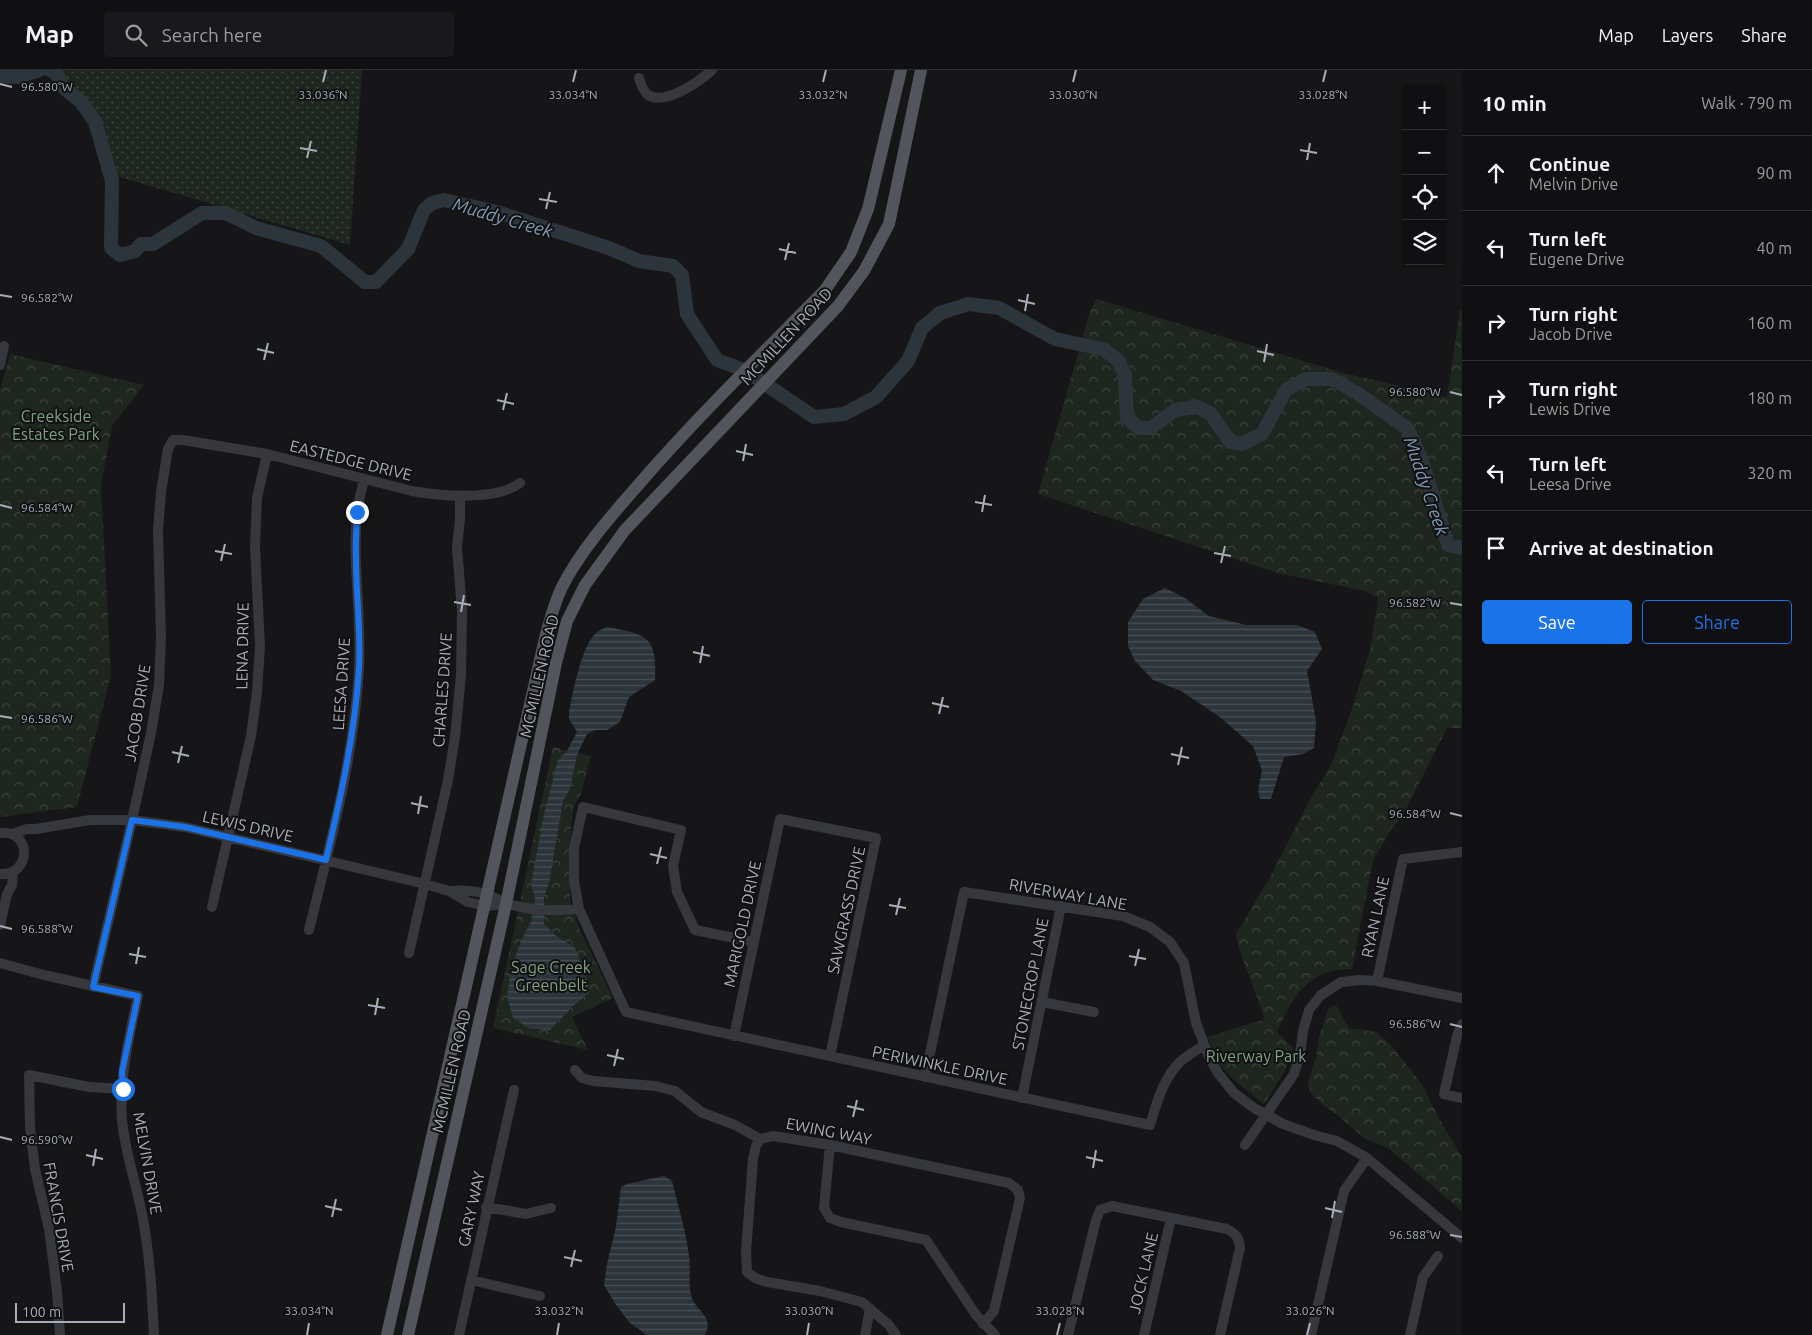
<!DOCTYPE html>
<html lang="en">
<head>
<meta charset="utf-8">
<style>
	body { margin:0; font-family:Ubuntu,sans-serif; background:#19191b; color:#f1f3f6 }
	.controls { position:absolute; right:15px; top:15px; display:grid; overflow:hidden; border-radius:5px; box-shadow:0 2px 12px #0003 }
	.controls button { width:45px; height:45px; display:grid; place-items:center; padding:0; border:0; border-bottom:1px solid #303032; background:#101012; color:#f1f3f6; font:25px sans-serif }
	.scale { position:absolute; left:15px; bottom:12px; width:110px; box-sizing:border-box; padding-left:5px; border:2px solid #a8adb8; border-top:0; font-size:14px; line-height:18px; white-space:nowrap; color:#a8adb8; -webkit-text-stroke:4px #111113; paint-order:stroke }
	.stop { position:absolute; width:15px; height:15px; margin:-11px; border:4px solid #1a73e8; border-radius:50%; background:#fff }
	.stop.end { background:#1a73e8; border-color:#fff; box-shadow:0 1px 5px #0008 }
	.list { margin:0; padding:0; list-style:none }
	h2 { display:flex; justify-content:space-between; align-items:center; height:65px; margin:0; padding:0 20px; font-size:21px }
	h2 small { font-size:16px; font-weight:400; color:#9c9d9f }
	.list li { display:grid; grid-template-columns:32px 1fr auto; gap:15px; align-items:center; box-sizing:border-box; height:75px; padding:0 20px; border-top:1px solid #303032 }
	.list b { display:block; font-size:19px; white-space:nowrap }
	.list p { margin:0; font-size:16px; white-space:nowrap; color:#9c9d9f }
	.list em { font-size:16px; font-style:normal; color:#9c9d9f }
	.actions { display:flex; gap:10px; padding:15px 20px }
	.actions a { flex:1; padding:11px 0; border:1px solid #1a73e8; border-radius:5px; text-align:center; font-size:18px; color:#1a73e8 }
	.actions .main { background:#1a73e8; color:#fff }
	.icon { flex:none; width:28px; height:28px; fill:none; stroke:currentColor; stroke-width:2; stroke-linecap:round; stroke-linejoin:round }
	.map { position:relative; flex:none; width:1462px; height:1265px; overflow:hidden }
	header { display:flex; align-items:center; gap:30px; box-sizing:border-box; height:70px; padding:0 25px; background:#101012; border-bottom:1px solid #303032 }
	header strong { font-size:24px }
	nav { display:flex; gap:28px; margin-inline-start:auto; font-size:18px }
	.search { width:350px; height:45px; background:#19191b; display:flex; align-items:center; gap:12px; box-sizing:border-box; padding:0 18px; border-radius:5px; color:#9c9d9f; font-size:19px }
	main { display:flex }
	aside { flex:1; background:#101012 }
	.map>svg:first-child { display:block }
</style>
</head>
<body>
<header>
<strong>Map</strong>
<div class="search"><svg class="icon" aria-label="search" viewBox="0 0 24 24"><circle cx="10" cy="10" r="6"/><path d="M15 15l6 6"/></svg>Search here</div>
<nav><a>Map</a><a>Layers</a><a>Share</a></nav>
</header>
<main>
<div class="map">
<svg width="1462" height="1265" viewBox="0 0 1462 1265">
	<defs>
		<pattern id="grass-dots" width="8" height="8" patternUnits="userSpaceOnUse" patternTransform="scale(1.25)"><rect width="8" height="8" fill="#1e261f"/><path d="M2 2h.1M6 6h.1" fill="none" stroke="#3c433d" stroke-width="1.8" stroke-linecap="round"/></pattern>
		<pattern id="forest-crowns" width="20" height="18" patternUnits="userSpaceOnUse" patternTransform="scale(1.25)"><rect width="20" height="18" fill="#1e261f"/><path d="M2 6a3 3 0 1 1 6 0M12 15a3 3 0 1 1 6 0" fill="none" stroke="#3c433d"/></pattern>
		<pattern id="water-rules" width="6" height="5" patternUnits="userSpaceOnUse" patternTransform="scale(1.25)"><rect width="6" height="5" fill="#2c353c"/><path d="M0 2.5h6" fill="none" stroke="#485056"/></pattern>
	</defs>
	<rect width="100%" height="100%" fill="#161618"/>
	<path fill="url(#grass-dots)" d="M60,0h302l-12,175 -237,-70z"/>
	<path fill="url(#forest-crowns)" d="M1096,229l248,74 103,24 13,-87h2v418h-15l-46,91 -10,10 -18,32 -21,108c-8,1 -17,1 -24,3 -28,10 -40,35 -51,60l16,16c-5,21 -17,38 -29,56l-29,-23 -17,-18 -10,-26 57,-18 -26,-70 -3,-15 33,-55 40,-78 23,-38 21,-57 18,-60 7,-48 -13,-7 -88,-18 -239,-79 51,-179z
		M10,284l134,31 -32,41 -11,60 10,189 -34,132 -77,10v-427z
		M553,677l38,9 -10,38 -8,14 -3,34v59l10,29 33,68 -41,19 16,33 -95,-22z
		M1336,935l13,23 27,4 14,12 31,39 21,41 20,33v54l-74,-63 -23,-9 -24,-21 -20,-15 -11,-11 -2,-10 8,-25 3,-20 9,-28z"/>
	<path fill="url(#water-rules)" d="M1165,518l20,10 24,18 37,9h51l18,7 7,17 -15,22 9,50 -2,27 -11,6 -19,3 -13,42h-11l-2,-9 4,-20 -9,-24 -33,-29 -39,-26 -28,-11 -18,-19 -7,-15v-24l15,-23z
		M607,557c41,8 50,9 48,53l-26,17 -9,25 -13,8h-11l-9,4 -10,21 -7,34 -7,12 -14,82 -5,14v27l11,11 20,13 13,36 1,9 -15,12 -24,25 -22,-2 -15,-10 -6,-21 4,-28 10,-28 10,-19 4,-24 -4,-14 13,-70 14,-54 9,-9 10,-19 -8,-13v-6c3,-19 13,-69 28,-81 3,-2 7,-4 10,-5z
		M664,1106l8,5c6,25 14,50 17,75 2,13 -1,27 2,39 4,17 24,20 14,40h-58l-17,-12 -14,-18 -12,-20 3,-21 9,-37 5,-40 6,-3z"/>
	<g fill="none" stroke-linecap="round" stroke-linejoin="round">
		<path stroke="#2c353c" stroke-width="14" d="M50,0l6,3 7,14 18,15 14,19 17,60 -1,67 9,7 15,-4 6,-7h12l49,-31h24l30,15 65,18 44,36h11l32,-33 16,-39 8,-7 12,-3 53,12 112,36 30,13 34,5 9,9 5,39 30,46 24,9
			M0,6l17,1 23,-7
			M749,303l65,44 30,-3 32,-17 32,-36 14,-33 18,-15 29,-9 30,4 56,31 48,10 15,11 7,15 2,43 12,10h12l24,-18 23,-3 13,7 19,28 12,2 20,-10 24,-44 20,-11h26l25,14 50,35 15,33 26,84 14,3"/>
		<path stroke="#37383d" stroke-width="10" d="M639,8c2,7 4,13 9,17 17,11 52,-14 64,-25
			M0,295l4,-19
			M0,763c32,-4 32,43 0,41
			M12,764l15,-5h9l54,-9h42l53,7 240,57 24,7 19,11 17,4 21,-2
			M449,821c14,-1 26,-1 39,4 7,2 13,7 21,9 24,7 45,7 70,5
			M212,837l39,-171 6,-44 3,-46 -5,-99 2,-49 10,-44
			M0,855l7,-31 5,-9 1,-13
			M309,860c21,-86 45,-172 50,-261 3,-53 -7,-105 -2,-156 1,-12 5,-23 7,-34
			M754,872l-59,-12 -18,-38 -4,-26 8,-36 -98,-23 -9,41v33l5,28 47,103 524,113c7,-23 13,-47 31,-64 7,-6 16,-11 23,-16
			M409,883l39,-173 7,-43 6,-62 1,-64 -5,-64 3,-28v-23
			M0,893l44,12 94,21c-9,41 -19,82 -16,124 3,32 14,63 20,94 8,40 10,81 12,121
			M1377,911l26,-122 59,-7
			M93,917l39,-167 19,-87 8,-48 2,-48 -3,-106 3,-39 7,-43 5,-9h10l84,14 145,37c28,5 84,10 108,-8
			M1042,932l52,10
			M1462,954l-5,12 -13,58 18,4
			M734,966l46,-217 96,19 -46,218
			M575,1000l7,8 11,3 62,5 20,5 26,21 34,13 25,14
			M925,1007l39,-185 159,24 27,11 20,15 14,21 12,60 13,34 9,16 16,20 20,15 29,16 31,11 23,6 30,17 95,80
			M1022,1028l39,-192
			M830,1075l-6,63 6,10 11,4 85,18 50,75 19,20
			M1245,1075l49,-71 6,-19 3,-24 6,-21 12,-15 20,-13 18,-2 18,1 85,17
			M486,1137l40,7 25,-6
			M471,1210l69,16
			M60,1265l-3,-44 -8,-62 -14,-60 -5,-41 -1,-53 60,12 34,2
			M459,1265l55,-245
			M865,1265l5,-26
			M896,1265l-7,-10 -27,-23 -42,-11 -53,-9 -12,-4 -8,-6 -1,-20 7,-93 3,-13 4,-7 13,-3 57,9 179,38 9,7 2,8 -26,113 -11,13
			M1068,1265l28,-115 4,-10 12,-4 115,23c9,5 12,8 13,19l-20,87
			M1144,1265l27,-117
			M1311,1265l33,-144 23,-33
			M1410,1265l13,-58 15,-21"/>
		<path stroke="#53555c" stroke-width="12" d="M387,1265l158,-697c5,-17 9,-35 17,-51 19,-37 49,-71 77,-103 59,-68 123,-130 186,-194l26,-38 17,-43 33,-139
			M408,1265l98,-431 50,-241 11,-42 18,-36 40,-55 213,-224 26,-35 25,-47 32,-154"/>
	</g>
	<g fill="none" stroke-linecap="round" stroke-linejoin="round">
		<path stroke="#1a73e8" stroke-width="6" d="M123,1019l-1,-17 16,-76 -45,-9 39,-167 53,7 141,33c15,-64 29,-126 33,-192 2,-38 -3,-73 -3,-110 -1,-16 1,-31 1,-46"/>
	</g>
	<path fill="none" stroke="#a8adb8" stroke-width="2" d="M323,12l3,-12M573,12l3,-12M823,12l3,-12M1073,12l3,-12M1323,12l3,-12M0,14l12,3M300,78l17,3M1300,80l17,3M307,88l4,-17M1307,90l3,-17M539,129l18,3M546,139l4,-17M779,179l17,4M785,190l4,-17M0,225l12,2M1018,230l17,4M1025,241l3,-17M257,279l17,4M1257,281l17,4M264,290l4,-17M1264,292l3,-18M1450,322l12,3M497,330l17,4M503,340l4,-17M736,381l17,4M743,391l3,-17M975,432l17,3M0,435l12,3M982,442l3,-17M215,481l17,3M1214,483l17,3M221,491l4,-17M1221,493l4,-17M454,532l17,3M1450,533l12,2M461,542l3,-17M693,582l17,4M700,593l3,-17M932,633l17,4M939,644l4,-17M0,646l12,2M172,682l17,4M1171,684l18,4M178,693l4,-17M1178,695l4,-18M411,733l17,4M1450,743l12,3M418,744l3,-18M650,784l17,4M657,794l4,-17M889,835l17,3M896,845l4,-17M0,856l12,3M129,884l17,3M1129,886l17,3M136,894l3,-17M1135,896l4,-17M368,935l17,3M375,945l3,-17M1450,954l12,3M607,985l17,4M614,996l4,-17M847,1036l17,4M853,1047l4,-17M0,1067l12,3M86,1085l17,4M1086,1087l17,4M93,1096l3,-17M1093,1098l3,-18M325,1136l17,4M1325,1138l17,4M332,1147l4,-18M1332,1148l3,-17M1450,1165l12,2M564,1187l18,4M571,1197l4,-17M307,1265l2,-12M557,1265l2,-12M807,1265l2,-12M1057,1265l3,-12M1307,1265l3,-12"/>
	<g text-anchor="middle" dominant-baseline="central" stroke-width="4" stroke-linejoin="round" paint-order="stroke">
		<g font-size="16" fill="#a8adb8" stroke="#111113">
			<text transform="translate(786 266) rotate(-47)">MCMILLEN ROAD</text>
			<text transform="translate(351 390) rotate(14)">EASTEDGE DRIVE</text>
			<text transform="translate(242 576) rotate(-89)">LENA DRIVE</text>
			<text transform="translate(539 606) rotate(-77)">MCMILLEN ROAD</text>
			<text transform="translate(341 614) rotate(-86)">LEESA DRIVE</text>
			<text transform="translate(442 620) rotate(-86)">CHARLES DRIVE</text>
			<text transform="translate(137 643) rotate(-81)">JACOB DRIVE</text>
			<text transform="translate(248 756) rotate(13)">LEWIS DRIVE</text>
			<text transform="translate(1068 824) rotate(10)">RIVERWAY LANE</text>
			<text transform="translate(846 840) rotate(-78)">SAWGRASS DRIVE</text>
			<text transform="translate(1375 847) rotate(-78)">RYAN LANE</text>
			<text transform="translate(742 854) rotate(-78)">MARIGOLD DRIVE</text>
			<text transform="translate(1030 914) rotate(-79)">STONECROP LANE</text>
			<text transform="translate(940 995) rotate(12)">PERIWINKLE DRIVE</text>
			<text transform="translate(451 1001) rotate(-77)">MCMILLEN ROAD</text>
			<text transform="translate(829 1061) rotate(11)">EWING WAY</text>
			<text transform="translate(148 1093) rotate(80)">MELVIN DRIVE</text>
			<text transform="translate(471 1139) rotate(-78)">GARY WAY</text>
			<text transform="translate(59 1147) rotate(80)">FRANCIS DRIVE</text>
			<text transform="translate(1143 1203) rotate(-77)">JOCK LANE</text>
		</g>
		<g font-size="16" fill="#7fa381" stroke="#111113">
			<text x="56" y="346">Creekside<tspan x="56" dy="18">Estates Park</tspan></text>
			<text x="551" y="897">Sage Creek<tspan x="551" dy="18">Greenbelt</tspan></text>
			<text x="1256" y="986">Riverway Park</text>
		</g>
		<g font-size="18" font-style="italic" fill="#7f9bb3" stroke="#111113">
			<text transform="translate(503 147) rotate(16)">Muddy Creek</text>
			<text transform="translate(1427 416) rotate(71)">Muddy Creek</text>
		</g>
	</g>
	<g font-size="12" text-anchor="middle" fill="#a8adb8" stroke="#111113" stroke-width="4" stroke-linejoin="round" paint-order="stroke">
		<text x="47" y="21">96.580°W</text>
		<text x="323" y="29">33.036°N</text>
		<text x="573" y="29">33.034°N</text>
		<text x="823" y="29">33.032°N</text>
		<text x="1073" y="29">33.030°N</text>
		<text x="1323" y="29">33.028°N</text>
		<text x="47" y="232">96.582°W</text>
		<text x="1415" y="326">96.580°W</text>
		<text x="47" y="442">96.584°W</text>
		<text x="1415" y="537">96.582°W</text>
		<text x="47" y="653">96.586°W</text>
		<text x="1415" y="748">96.584°W</text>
		<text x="47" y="863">96.588°W</text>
		<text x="1415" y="958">96.586°W</text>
		<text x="47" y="1074">96.590°W</text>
		<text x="1415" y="1169">96.588°W</text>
		<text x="309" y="1245">33.034°N</text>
		<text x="559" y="1245">33.032°N</text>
		<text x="809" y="1245">33.030°N</text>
		<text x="1060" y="1245">33.028°N</text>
		<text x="1310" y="1245">33.026°N</text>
	</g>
</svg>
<div class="controls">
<button>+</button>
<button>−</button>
<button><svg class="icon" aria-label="locate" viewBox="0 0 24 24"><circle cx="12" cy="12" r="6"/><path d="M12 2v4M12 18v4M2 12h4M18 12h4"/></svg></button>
<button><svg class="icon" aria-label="layers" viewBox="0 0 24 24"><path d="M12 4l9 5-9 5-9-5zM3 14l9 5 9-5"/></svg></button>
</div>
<div class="scale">100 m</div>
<div class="stop" style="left:123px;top:1019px"></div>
<div class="stop end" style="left:357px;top:442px"></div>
</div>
<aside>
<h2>10 min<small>Walk · 790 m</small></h2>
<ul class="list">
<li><svg class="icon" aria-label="ahead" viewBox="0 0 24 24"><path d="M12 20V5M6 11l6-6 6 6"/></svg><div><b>Continue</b><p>Melvin Drive</p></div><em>90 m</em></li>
<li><svg class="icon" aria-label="left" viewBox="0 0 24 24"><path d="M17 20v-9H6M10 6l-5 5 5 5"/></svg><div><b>Turn left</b><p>Eugene Drive</p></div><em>40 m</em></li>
<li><svg class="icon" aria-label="right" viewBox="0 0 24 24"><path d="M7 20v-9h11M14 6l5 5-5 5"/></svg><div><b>Turn right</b><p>Jacob Drive</p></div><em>160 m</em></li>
<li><svg class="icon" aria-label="right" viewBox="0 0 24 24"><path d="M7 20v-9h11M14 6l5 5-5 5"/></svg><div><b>Turn right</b><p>Lewis Drive</p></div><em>180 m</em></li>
<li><svg class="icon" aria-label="left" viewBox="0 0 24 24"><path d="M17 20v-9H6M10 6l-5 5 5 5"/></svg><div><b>Turn left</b><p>Leesa Drive</p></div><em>320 m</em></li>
<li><svg class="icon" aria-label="arrive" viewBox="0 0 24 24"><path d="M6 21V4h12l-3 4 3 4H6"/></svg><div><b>Arrive at destination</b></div></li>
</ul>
<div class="actions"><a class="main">Save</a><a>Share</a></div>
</aside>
</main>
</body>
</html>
